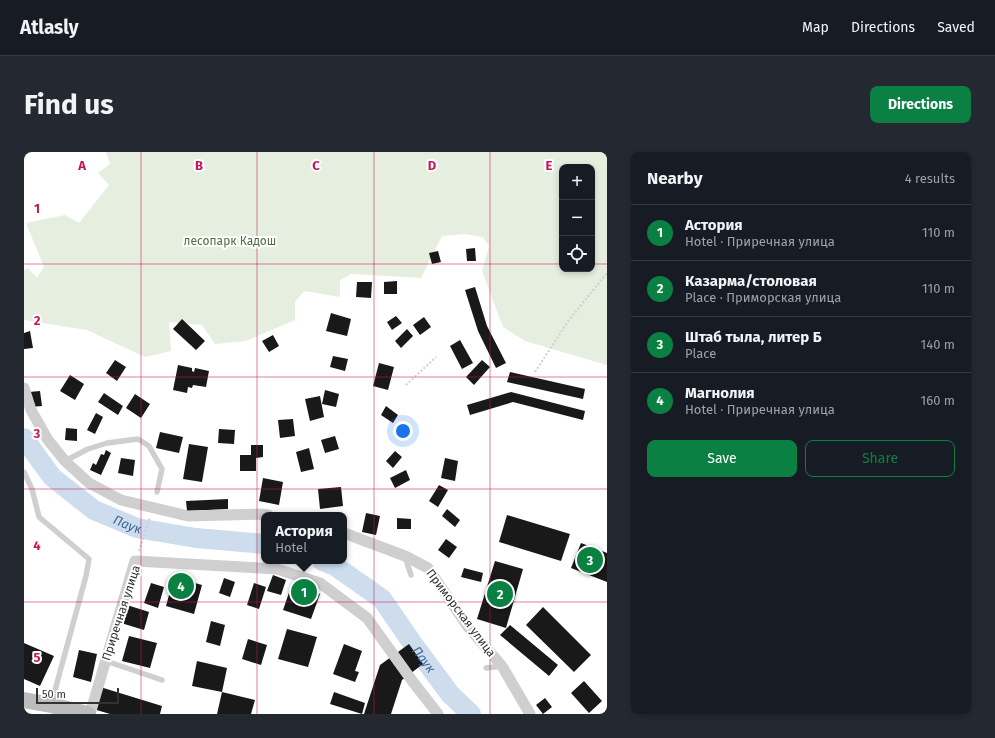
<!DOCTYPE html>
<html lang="en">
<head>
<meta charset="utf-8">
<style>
	body { margin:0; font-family:"Fira Sans",sans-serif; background:#242831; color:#f1f3f6 }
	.controls { position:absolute; right:12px; top:12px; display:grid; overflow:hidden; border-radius:8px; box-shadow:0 2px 6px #0003 }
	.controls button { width:36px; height:36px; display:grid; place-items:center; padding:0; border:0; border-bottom:1px solid #363941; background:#171b24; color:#f1f3f6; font:20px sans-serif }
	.scale { position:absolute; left:12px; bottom:10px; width:83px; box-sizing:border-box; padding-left:4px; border:2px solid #323232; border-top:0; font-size:11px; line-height:14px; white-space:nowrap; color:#323232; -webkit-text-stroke:3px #fff; paint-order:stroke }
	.you { position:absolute; left:379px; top:279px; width:14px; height:14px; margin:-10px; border:3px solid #fff; border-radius:50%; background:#1a73e8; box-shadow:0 0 0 6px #1a73e833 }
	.badge { display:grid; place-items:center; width:26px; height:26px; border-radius:50%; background:#0b8043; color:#fff; font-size:13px; font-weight:700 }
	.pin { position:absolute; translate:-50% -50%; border:2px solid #fff; box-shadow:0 1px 4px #0006 }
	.popup { position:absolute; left:237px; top:360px; width:86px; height:52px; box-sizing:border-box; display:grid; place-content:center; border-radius:8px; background:#171b24; filter:drop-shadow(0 1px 3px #0005); font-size:13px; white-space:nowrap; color:#9ea1a6 }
	.popup b { font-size:15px; color:#f1f3f6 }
	.popup::after { content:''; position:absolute; left:50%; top:100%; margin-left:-8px; border:8px solid transparent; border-top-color:#171b24 }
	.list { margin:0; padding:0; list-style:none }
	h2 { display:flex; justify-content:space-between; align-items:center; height:52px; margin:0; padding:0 16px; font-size:17px }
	h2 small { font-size:13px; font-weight:400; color:#9ea1a6 }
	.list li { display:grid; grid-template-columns:26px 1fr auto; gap:12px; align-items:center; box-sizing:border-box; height:56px; padding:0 16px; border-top:1px solid #363941 }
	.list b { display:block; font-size:15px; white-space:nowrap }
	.list p { margin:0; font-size:13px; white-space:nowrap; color:#9ea1a6 }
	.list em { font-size:13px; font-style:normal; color:#9ea1a6 }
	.actions { display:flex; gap:8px; padding:12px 16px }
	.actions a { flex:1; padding:9px 0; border:1px solid #0b8043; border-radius:8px; text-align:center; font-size:14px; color:#0b8043 }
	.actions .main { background:#0b8043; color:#fff }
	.icon { flex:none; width:22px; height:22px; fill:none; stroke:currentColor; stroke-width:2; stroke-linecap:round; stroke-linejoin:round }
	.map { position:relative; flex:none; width:583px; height:562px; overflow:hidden; border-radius:8px }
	header { display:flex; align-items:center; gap:24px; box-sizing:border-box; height:56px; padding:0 20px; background:#171b24; border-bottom:1px solid #363941 }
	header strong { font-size:19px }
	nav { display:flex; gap:22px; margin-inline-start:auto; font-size:14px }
	.intro { display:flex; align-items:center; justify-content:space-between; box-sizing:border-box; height:96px; padding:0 24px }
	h1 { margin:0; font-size:28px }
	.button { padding:10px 18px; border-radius:8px; background:#0b8043; color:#fff; font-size:14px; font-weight:700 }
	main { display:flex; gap:24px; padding:0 24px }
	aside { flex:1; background:#171b24; border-radius:8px; box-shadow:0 2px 6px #0003 }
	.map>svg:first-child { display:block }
</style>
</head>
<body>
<header>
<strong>Atlasly</strong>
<nav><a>Map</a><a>Directions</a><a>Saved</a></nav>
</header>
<div class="intro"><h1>Find us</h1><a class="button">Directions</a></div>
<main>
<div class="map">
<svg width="583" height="562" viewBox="0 0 583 562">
	<rect width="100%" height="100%" fill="#fff"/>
	<path fill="#e6eee0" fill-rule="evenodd" d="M82,0h501v213l-82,-24 -22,-14 -21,-56 7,-25 -6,-9 -18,-3 -23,2 -21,42 -70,-4 -11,6v17l-36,-6 -9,11v18l-49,21 -31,3 -13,-19 -33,-3 2,29 -26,6 -58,-27 -63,-10v-50l4,-2 9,10 7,-11 -18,-44 39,-8 14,8 30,-38 -11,-12 12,-9zM538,15h30v102h-30z"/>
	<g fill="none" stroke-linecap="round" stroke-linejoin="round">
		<g stroke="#cdddee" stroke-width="20">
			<path id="s1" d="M0,286l28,39 42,33 43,18 59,10 68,6"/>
			<path id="s2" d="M298,409l13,5 47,33 31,45 37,50 21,20"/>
		</g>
	</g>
	<path fill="#191919" d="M451,96l1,13h-9l-1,-12z
		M414,99l3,11 -9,2 -3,-11z
		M373,129v13h-13v-12z
		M333,130h15l-1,16 -15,-1z
		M451,135l12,39 19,37 -10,5 -18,-37 -13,-41z
		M307,161l20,6 -4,17 -21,-5z
		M372,164l6,7 -10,7 -5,-8z
		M400,165l7,10 -11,8 -7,-10z
		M158,167l23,22 -9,9 -23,-21z
		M383,177l6,7 -12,12 -6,-7z
		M6,179l3,17 -9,1v-16z
		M249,183l6,11 -10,6 -7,-11z
		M436,188l13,23 -11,6 -12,-23z
		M309,204l15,3 -3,12 -15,-4z
		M91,208l11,7 -9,14 -11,-8z
		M458,208l8,7 -16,18 -8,-8z
		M355,211l15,4 -6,23 -15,-4z
		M154,213l14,3v3l2,1 1,-4 14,3 -3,16 -13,-2 -1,3 -4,-1 -1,6 -14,-3z
		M486,220l75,17 -2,10 -76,-17z
		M46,223l14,9 -9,16 -15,-9z
		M301,238l14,4 -3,13 -14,-3z
		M16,239l2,15 -11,1 -2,-15z
		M487,240l74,19 -2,9 -70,-18 -43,13 -3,-10z
		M80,241l19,13 -5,9 -20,-13z
		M111,242l15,10 -9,14 -15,-10z
		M296,244l4,21 -14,4 -5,-22z
		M362,254l12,9 -5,8 -12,-8z
		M72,261l7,4 -8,17 -8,-4z
		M269,267l2,17 -15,2 -2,-18z
		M42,276l11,1v12l-12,-1z
		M195,277l16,1 -1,14 -16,-1z
		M136,280l23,5 -4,16 -23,-5z
		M311,284l4,13 -14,4 -4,-13z
		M165,292l19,3 -6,35 -19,-3z
		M227,293h12v12l-7,1v13h-16v-16h11z
		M285,296l5,21 -13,3 -5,-20z
		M82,298l5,3 -10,22 -11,-5 3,-7 3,2 5,-11 3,1z
		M371,299l7,6 -9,11 -7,-7z
		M97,306l14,2 -2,16 -15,-3z
		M421,306l13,3 -3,20 -14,-3z
		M382,318l4,10 -15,8 -5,-10z
		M239,326l20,4 -4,23 -20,-4z
		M415,333l9,5 -10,17 -9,-6z
		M317,335l2,19 -23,3 -2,-20z
		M204,347v10l-41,2 -1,-10z
		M423,357l13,11 -5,7 -13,-11z
		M342,361l14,3 -4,19 -14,-3z
		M483,363l63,19 -9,27 -62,-19z
		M373,366l14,1v10h-14z
		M422,387l11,8 -8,11 -11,-8z
		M557,391l26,10v29l-36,-14z
		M471,409l28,8 -17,59 -29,-9z
		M440,416l19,5 -2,9 -20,-5z
		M249,423l13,5 -5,15 -14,-4z
		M150,425l28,8 -8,29 -28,-8z
		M200,426l11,4 -5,15 -11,-4z
		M127,431l13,4 -6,21 -14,-5z
		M230,431l12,4 -7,22 -12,-4z
		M268,432l28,10 -9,25 -28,-9z
		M103,453l22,7 -5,18 -23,-7z
		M519,455l48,48 -17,17 -48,-47z
		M187,469l14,4 -5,21 -14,-4z
		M486,473l48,40 -9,11 -49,-41z
		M263,477l30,8 -9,30 -30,-8z
		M105,484l28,7 -7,25 -28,-7z
		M224,487l19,6 -6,20 -19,-6z
		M0,491l30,13 -14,30 -16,-7z
		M320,492l18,7 -7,20 4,1 -4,10 -22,-8z
		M385,492l14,20 -21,16 -11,34h-27l16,-49z
		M55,498l18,4 -6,28 -18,-5z
		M173,509l30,7 -5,24 -30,-6z
		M560,529l18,20 -13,12 -18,-20z
		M73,534l65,20 -2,8h-50l-20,-6z
		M198,540l33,8 -4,14h-34z
		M310,540l31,11 -3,11 -32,-10z
		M521,546l7,9 -9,7 -7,-9z"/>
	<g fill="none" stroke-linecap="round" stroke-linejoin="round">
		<path stroke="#cfcfcf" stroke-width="2" stroke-dasharray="2 2" stroke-linecap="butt" d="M511,220l34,-52 38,-47
			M382,233l30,-28
			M115,399l11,-34"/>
		<path stroke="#cfcfcf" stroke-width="5.5" d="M41,309l23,-12 19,-6 31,-4 11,7 13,23 -5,23
			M0,320l8,17 7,28 50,42 -3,17 -35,129
			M381,405l6,18
			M82,509l56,19
			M462,516l16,-2"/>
		<path stroke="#cfcfcf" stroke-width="11" d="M0,236l7,22 17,30 17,21 24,22 32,17 67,16 73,-2 7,1
			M320,381l61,23 23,12 40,59 34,39 28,48
			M66,562l45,-153 142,8 43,14 47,35 46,64 25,32"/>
		<path stroke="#bcbcbc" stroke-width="16" d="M0,548l27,5 37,9"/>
	</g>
	<path fill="none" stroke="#c2185b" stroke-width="1" stroke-opacity="0.55" d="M117,0v562M233,0v562M350,0v562M466,0v562M0,112h538M568,112h15M0,225h583M0,337h583M0,450h583"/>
	<g text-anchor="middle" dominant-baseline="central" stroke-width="4" stroke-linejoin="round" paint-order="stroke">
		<g font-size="12" fill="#4f6f3d" stroke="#fff">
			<text x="206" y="89">лесопарк Кадош</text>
		</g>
		<g font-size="12" fill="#323232" stroke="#fff">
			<text transform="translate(97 461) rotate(-72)">Приречная улица</text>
			<text transform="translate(437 461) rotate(53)">Приморская улица</text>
		</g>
		<g font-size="13" font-style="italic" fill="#3d6997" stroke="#fff">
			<text stroke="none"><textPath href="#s1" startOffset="138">Паук</textPath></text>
			<text stroke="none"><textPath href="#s2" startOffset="145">Паук</textPath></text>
		</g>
	</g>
	<g font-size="13" text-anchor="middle" font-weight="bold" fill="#c2185b" stroke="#fff" stroke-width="4" stroke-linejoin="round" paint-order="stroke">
		<text x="58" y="18">A</text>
		<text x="175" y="18">B</text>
		<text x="292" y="18">C</text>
		<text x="408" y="18">D</text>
		<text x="525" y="18">E</text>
		<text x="13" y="61">1</text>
		<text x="13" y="173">2</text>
		<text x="13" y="286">3</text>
		<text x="13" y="398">4</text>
		<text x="13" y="510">5</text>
	</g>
</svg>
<div class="controls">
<button>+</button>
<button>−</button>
<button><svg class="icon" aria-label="locate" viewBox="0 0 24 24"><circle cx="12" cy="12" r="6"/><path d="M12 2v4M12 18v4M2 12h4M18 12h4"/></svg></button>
</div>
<div class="scale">50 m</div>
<div class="you"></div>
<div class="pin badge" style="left:280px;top:440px">1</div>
<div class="popup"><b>Астория</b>Hotel</div>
<div class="pin badge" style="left:476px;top:442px">2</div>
<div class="pin badge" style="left:566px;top:408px">3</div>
<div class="pin badge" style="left:157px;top:434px">4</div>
</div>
<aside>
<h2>Nearby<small>4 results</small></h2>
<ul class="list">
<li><span class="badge">1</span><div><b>Астория</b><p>Hotel · Приречная улица</p></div><em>110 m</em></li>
<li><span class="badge">2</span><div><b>Казарма/столовая</b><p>Place · Приморская улица</p></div><em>110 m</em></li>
<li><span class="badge">3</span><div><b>Штаб тыла, литер Б</b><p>Place</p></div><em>140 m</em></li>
<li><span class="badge">4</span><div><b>Магнолия</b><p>Hotel · Приречная улица</p></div><em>160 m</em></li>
</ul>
<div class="actions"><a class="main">Save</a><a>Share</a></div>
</aside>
</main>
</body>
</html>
